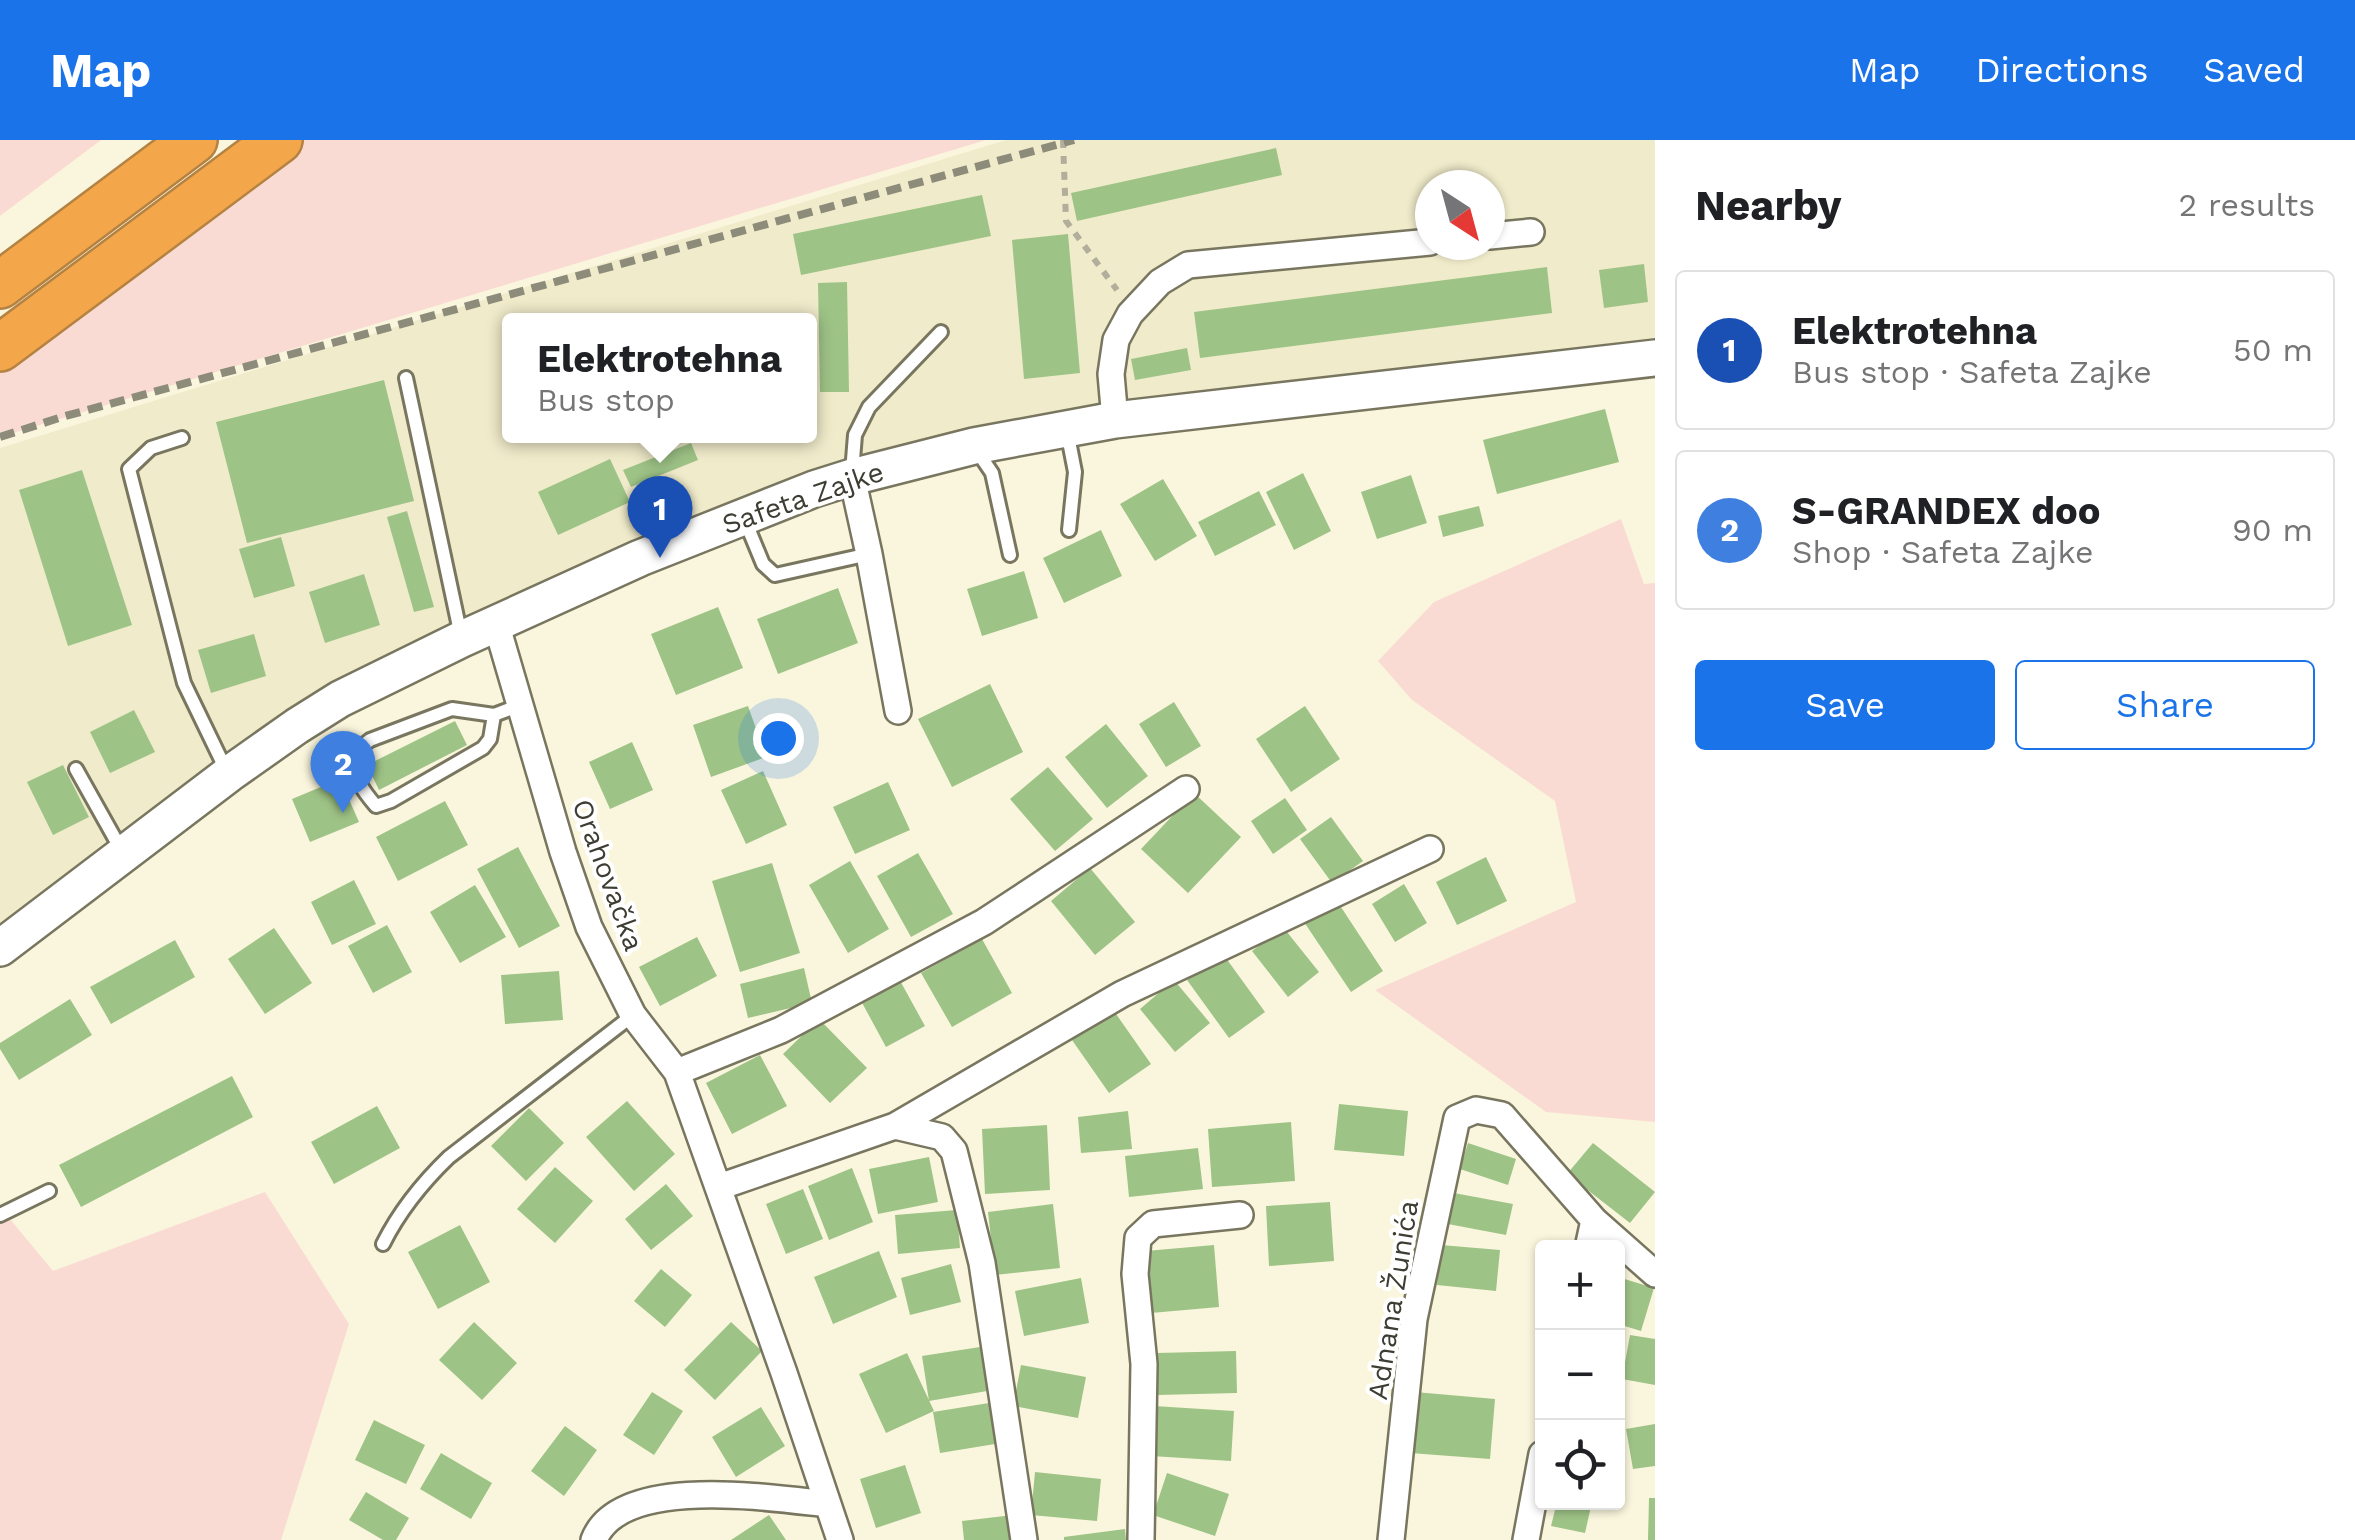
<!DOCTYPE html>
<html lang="en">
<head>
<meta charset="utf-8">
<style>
	body { margin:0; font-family:"Work Sans",sans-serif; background:#f6f6f6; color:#202124 }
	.controls { position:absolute; right:30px; bottom:30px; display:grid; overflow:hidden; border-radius:10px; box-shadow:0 2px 8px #0004 }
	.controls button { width:90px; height:90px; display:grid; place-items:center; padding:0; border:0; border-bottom:2px solid #e0e0e0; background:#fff; color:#202124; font:50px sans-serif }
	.compass { position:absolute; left:1415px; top:30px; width:90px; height:90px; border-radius:50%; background:#fff; box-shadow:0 2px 8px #0004; rotate:144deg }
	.you { position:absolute; left:778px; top:598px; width:35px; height:35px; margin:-25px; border:8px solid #fff; border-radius:50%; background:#1a73e8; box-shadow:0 0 0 15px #1a73e833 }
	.badge { display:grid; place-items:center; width:65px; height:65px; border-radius:50%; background:#1a73e8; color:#fff; font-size:32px; font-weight:700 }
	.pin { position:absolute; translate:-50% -82px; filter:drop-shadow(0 2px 5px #0008) }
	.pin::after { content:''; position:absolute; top:52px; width:35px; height:30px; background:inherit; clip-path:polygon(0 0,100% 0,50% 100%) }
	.popup { position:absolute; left:502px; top:173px; width:315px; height:130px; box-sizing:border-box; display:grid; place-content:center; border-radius:10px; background:#fff; filter:drop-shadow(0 2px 8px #0005); font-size:32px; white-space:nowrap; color:#757577 }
	.popup b { font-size:38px; color:#202124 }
	.popup::after { content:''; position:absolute; left:50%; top:100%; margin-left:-20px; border:20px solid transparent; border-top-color:#fff }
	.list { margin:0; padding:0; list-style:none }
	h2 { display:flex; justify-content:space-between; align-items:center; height:130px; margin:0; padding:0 40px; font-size:42px }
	h2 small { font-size:32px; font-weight:400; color:#757577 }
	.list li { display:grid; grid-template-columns:65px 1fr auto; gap:30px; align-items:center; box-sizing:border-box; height:160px; margin:0 20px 20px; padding:0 20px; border:2px solid #e0e0e0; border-radius:10px }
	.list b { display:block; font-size:38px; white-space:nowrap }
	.list p { margin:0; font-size:32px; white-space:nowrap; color:#757577 }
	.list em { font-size:32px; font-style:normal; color:#757577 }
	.actions { display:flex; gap:20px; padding:30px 40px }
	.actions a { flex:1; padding:22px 0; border:2px solid #1a73e8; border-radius:10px; text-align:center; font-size:35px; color:#1a73e8 }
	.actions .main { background:#1a73e8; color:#fff }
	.icon { flex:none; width:55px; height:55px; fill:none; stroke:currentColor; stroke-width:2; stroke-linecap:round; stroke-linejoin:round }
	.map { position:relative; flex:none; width:1655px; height:1400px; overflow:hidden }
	header { display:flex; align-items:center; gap:60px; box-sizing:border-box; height:140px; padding:0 50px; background:#1a73e8; color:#fff }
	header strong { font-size:48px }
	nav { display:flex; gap:55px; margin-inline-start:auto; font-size:35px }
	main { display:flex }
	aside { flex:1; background:#fff }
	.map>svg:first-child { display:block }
</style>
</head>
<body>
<header>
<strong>Map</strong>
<nav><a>Map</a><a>Directions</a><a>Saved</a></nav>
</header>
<main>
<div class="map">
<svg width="1655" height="1400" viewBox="0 0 1655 1400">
	<rect width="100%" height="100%" fill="#faf6dd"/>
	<path fill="#f0ebca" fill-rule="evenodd" d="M1006,0h649v217l-159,20 -644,100 -540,245 -312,226v-500zM1430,45h60v60h-60zM510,180h300v116h-300z"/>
	<path fill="#fadbd3" d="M0,0h101l-101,76z
		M299,0h687l-986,297v-82z
		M1621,379l23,65 11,-1v539l-109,-10 -171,-122 201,-88 -21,-101 -143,-101 -34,-39 56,-59z
		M265,1052l84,132 -68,216h-281v-333l53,64z"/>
	<path fill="#9ec386" d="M1276,8l6,27 -205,46 -6,-28z
		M982,55l9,41 -190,39 -8,-41z
		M1068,94l12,139 -56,6 -12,-139z
		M1644,124l4,38 -44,6 -5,-38z
		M1547,127l5,46 -352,45 -6,-46z
		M847,142l2,110h-29l-2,-109z
		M1187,208l4,22 -56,10 -4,-21z
		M384,240l30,121 -167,42 -31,-121z
		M1605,269l14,53 -122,32 -14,-54z
		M691,303l7,17 -67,27 -8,-17z
		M610,319l20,43 -72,33 -20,-43z
		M82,330l50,155 -64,21 -49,-156z
		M1303,333l28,58 -37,19 -28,-58z
		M1411,335l16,48 -50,16 -16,-47z
		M1163,339l34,57 -42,25 -35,-57z
		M1259,351l17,34 -61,31 -17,-34z
		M1479,366l5,20 -41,11 -5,-21z
		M407,371l27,96 -20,5 -27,-95z
		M1101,390l21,46 -58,27 -21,-45z
		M281,397l14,49 -41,12 -15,-49z
		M1024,431l14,47 -56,18 -15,-47z
		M364,434l16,51 -55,18 -16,-51z
		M838,448l20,55 -80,31 -21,-55z
		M718,467l25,61 -67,27 -25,-61z
		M254,494l12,42 -55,17 -13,-43z
		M990,544l33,68 -71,35 -34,-68z
		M1174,562l27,44 -35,21 -27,-43z
		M748,566l18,51 -55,20 -18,-52z
		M1305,566l35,53 -49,33 -35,-53z
		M134,570l21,42 -45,21 -20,-41z
		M455,581l12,24 -88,45 -12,-25z
		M1106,584l42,52 -41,32 -42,-51z
		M632,602l21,48 -43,19 -21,-47z
		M63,625l26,52 -36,18 -26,-53z
		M1048,627l45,52 -38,32 -45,-52z
		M763,631l24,54 -41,19 -25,-54z
		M340,639l19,43 -49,20 -18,-43z
		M888,642l22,48 -55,24 -22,-47z
		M1194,653l47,44 -53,56 -47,-44z
		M1285,658l22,32 -34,24 -22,-33z
		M445,661l23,44 -70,36 -22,-44z
		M1331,677l32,44 -31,22 -32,-44z
		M518,707l42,79 -41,22 -42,-79z
		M918,713l35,61 -42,23 -34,-61z
		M1486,717l21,44 -50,24 -21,-43z
		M850,721l39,68 -41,24 -39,-68z
		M772,723l28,90 -60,19 -28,-91z
		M1090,728l45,54 -40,33 -44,-54z
		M354,740l22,44 -44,21 -21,-43z
		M1404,744l23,39 -32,19 -23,-38z
		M475,745l31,52 -46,26 -30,-51z
		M1337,761l46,70 -32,21 -47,-70z
		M387,785l25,47 -39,21 -25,-47z
		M1283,787l36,45 -31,25 -36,-46z
		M274,788l38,55 -47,31 -37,-55z
		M697,797l20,39 -57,30 -21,-39z
		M982,799l30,54 -60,34 -31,-54z
		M175,800l20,37 -84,47 -21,-37z
		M1223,814l42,58 -36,26 -42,-58z
		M804,828l8,35 -64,15 -8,-34z
		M559,831l4,49 -58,4 -4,-49z
		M898,837l27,49 -39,21 -26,-48z
		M1174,840l36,43 -35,29 -35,-43z
		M70,859l22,36 -73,45 -19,-31v-6z
		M1114,871l37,53 -42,29 -37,-53z
		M819,879l48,49 -37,35 -47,-49z
		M760,915l27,51 -55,28 -26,-51z
		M232,936l21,41 -172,90 -22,-42z
		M627,961l48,53 -41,37 -48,-54z
		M1339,964l69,7 -4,45 -70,-6z
		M377,966l23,42 -66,36 -23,-42z
		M529,968l35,35 -38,38 -35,-35z
		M1128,971l4,38 -51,4 -3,-36z
		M1291,982l4,59 -83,6 -4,-58z
		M1047,985l3,65 -65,4 -3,-65z
		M1468,1003l48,16 -8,26 -48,-16z
		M1593,1003l62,49 -25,31 -63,-49z
		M1198,1008l5,41 -74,8 -4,-41z
		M929,1017l9,45 -60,12 -9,-45z
		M555,1027l38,34 -38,42 -38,-34z
		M852,1028l21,54 -44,18 -21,-54z
		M666,1044l27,32 -42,34 -26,-31z
		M803,1049l20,50 -37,15 -20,-50z
		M1454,1053l59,11 -7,31 -58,-11z
		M1330,1062l4,59 -65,5 -3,-60z
		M1053,1064l7,64 -65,7 -7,-63z
		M957,1070l3,38 -62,6 -3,-39z
		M460,1085l30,57 -52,27 -30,-57z
		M1214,1105l5,62 -68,6 -5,-62z
		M1441,1105l59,5 -4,41 -59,-6z
		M879,1111l18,46 -64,27 -19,-47z
		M951,1124l10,38 -51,13 -9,-37z
		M661,1129l31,26 -27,32 -31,-26z
		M1618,1137l36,11 -13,43 -23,-7z
		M1081,1138l8,45 -65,13 -9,-45z
		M474,1182l43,41 -35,37 -43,-40z
		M731,1182l31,29 -47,49 -31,-30z
		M1630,1195l25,4v46l-33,-6z
		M980,1207l7,44 -58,10 -7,-45z
		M1236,1211l1,42 -79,2 -1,-42z
		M907,1213l27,58 -48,22 -27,-59z
		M1021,1225l65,12 -8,41 -65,-12z
		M652,1252l31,19 -29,44 -31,-20z
		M1415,1252l80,7 -5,60 -80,-6z
		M989,1263l6,41 -55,9 -7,-41z
		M1154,1266l80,5 -3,50 -80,-5z
		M761,1267l24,39 -49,31 -24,-40z
		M374,1280l51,25 -19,39 -51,-24z
		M1655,1284v42l-22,3 -7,-40z
		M565,1286l32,24 -33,46 -33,-25z
		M441,1313l51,30 -21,36 -51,-30z
		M905,1325l16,48 -45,15 -16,-49z
		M1035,1332l66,7 -4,42 -66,-6z
		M1167,1333l62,21 -14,42 -62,-21z
		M366,1352l43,26 -13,22h-13l-34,-20z
		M1649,1358h6v42h-7z
		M1557,1362h35l-7,31 -34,-7z
		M769,1375l17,25h-55z
		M1013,1375l3,25h-52l-2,-19z
		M1125,1389l1,11h-62v-3z"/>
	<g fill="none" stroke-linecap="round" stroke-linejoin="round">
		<defs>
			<path id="lane" d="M406,238l55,258
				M1067,291l8,41 -6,58
				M182,298l-31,10 -22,21 55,214 43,89
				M975,308l17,25 18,82
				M852,332l3,-37 14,-28 72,-75
				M744,378l19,46 12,11 94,-21
				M494,575l-4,24 -7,9 -92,53 -15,5c-13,-15 -25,-32 -24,-52l18,-14 82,-31 42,6 26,-10
				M76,629l47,84
				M0,1075l49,-24
				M383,1104c17,-34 39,-61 66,-87l184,-142"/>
			<path id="street" d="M1490,96l41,-4
				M1115,280l-4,-46 5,-34 14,-26 30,-32 28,-17 242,-23
				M852,337l17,77 29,157
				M496,483l67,229 26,75 44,88 44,57 107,301 56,167
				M677,932l104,-42 203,-108 202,-133
				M895,986l47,11 12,14 28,112 42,277
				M719,1047l176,-61 227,-132 308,-145
				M1588,1108l6,-28
				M594,1400c26,-66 177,-42 233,-36
				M1141,1400l3,-176 -9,-90 3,-36 15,-14 87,-9
				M1391,1400l23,-221 43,-201 19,-8 26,5 92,105 61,54
				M1526,1400l16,-86"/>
			<path id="secondary" d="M0,808l229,-174 68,-48 43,-27 122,-60 178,-81 174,-69 38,-12 122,-31 141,-26 540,-62"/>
			<path id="highway" d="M0,145l194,-145
				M0,208l279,-208"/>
		</defs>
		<use href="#lane" stroke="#797660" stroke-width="18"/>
		<use href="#street" stroke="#797660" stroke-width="30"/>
		<use href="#secondary" stroke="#797660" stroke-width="40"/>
		<use href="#highway" stroke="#b48242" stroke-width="50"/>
		<path stroke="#b1ae9b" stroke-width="6" stroke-dasharray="8 8" stroke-linecap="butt" d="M1063,0l3,81 51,69"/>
		<use href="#lane" stroke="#fff" stroke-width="12"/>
		<use href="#street" stroke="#fff" stroke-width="25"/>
		<use href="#secondary" stroke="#fff" stroke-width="35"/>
		<use href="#highway" stroke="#f4a74a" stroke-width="45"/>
		<path stroke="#8d8b7a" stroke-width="8" stroke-dasharray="15 8" stroke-linecap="butt" d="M0,297l62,-20 1012,-277"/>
	</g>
	<g text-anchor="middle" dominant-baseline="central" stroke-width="8" stroke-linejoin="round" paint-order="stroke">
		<g font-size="28" fill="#3e3d33" stroke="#fff">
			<text transform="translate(803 358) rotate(-19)">Safeta Zajke</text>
			<text transform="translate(608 735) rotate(70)">Orahovačka</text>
			<text transform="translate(1393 1160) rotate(-81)">Adnana Žunića</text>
		</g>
	</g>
</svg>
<div class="controls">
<button>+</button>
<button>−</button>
<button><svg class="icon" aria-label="locate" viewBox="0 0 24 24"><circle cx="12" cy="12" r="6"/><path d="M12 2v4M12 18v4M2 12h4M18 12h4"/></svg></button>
</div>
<svg class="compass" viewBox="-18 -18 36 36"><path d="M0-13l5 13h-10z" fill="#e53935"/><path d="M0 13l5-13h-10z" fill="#757577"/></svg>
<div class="you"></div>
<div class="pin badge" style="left:660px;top:418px;background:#1a4fb4">1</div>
<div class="popup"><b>Elektrotehna</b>Bus stop</div>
<div class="pin badge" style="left:343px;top:673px;background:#3f7fe0">2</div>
</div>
<aside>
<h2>Nearby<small>2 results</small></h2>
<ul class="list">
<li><span class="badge" style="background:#1a4fb4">1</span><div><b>Elektrotehna</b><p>Bus stop · Safeta Zajke</p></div><em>50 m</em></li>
<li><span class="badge" style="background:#3f7fe0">2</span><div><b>S-GRANDEX doo</b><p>Shop · Safeta Zajke</p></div><em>90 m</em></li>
</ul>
<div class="actions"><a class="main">Save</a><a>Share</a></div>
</aside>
</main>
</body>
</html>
